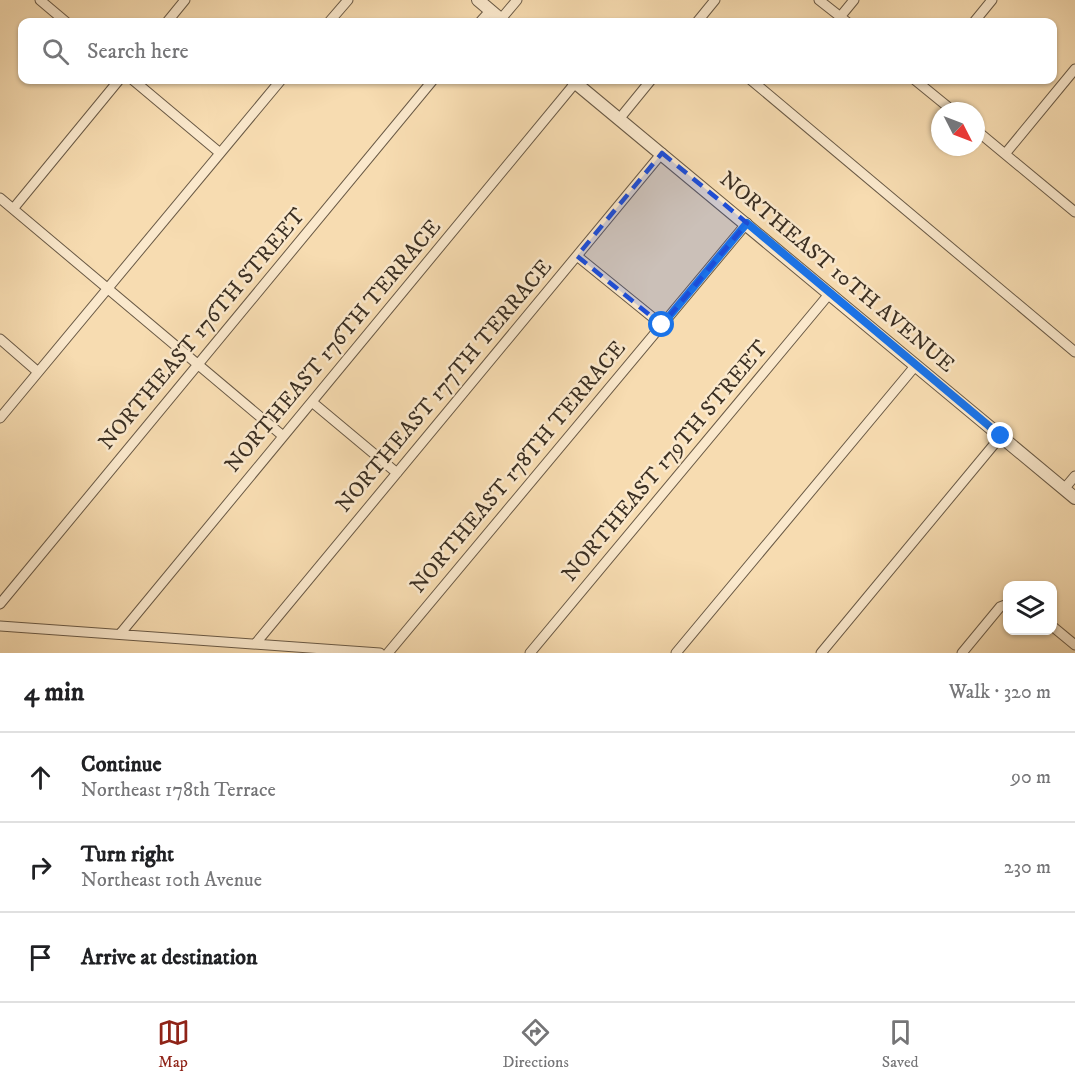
<!DOCTYPE html>
<html lang="en">
<head>
<meta charset="utf-8">
<style>
	body { margin:0; font-family:"IM FELL DW Pica",serif; background:#f2f2f2; color:#202124 }
	.controls { position:absolute; right:18px; bottom:18px; display:grid; overflow:hidden; border-radius:12px; box-shadow:0 2px 4px #0004 }
	.controls button { width:54px; height:54px; display:grid; place-items:center; padding:0; border:0; border-bottom:2px solid #e0e0e0; background:#fff; color:#202124; font:30px sans-serif }
	.compass { position:absolute; left:931px; top:102px; width:54px; height:54px; border-radius:50%; background:#fff; box-shadow:0 2px 4px #0004; rotate:132deg }
	.stop { position:absolute; width:18px; height:18px; margin:-14px; border:4px solid #1a73e8; border-radius:50%; background:#fff }
	.stop.end { background:#1a73e8; border-color:#fff; box-shadow:0 2px 6px #0008 }
	.list { margin:0; padding:0; list-style:none }
	h2 { display:flex; justify-content:space-between; align-items:center; height:78px; margin:0; padding:0 24px; font-size:26px }
	h2 small { font-size:20px; font-weight:400; color:#757577 }
	.list li { display:grid; grid-template-columns:39px 1fr auto; gap:18px; align-items:center; box-sizing:border-box; height:90px; padding:0 24px; border-top:2px solid #e0e0e0 }
	.list b { display:block; font-size:22px; white-space:nowrap }
	.list p { margin:0; font-size:20px; white-space:nowrap; color:#757577 }
	.list em { font-size:20px; font-style:normal; color:#757577 }
	.icon { flex:none; width:33px; height:33px; fill:none; stroke:currentColor; stroke-width:2; stroke-linecap:round; stroke-linejoin:round }
	.map { position:relative; flex:none; width:1075px; height:653px; overflow:hidden }
	.search { position:absolute; background:#fff; box-shadow:0 2px 4px #0004; left:18px; right:18px; top:18px; height:66px; display:flex; align-items:center; gap:15px; box-sizing:border-box; padding:0 21px; border-radius:12px; color:#757577; font-size:22px }
	.sheet { height:348px; background:#fff }
	nav { display:flex; justify-content:space-around; align-items:center; box-sizing:border-box; height:84px; border-top:2px solid #e0e0e0; background:#fff; font-size:16px; color:#757577 }
	nav a { display:grid; justify-items:center; gap:3px }
	nav .on { color:#8f2418 }
	.map>svg:first-child { display:block }
</style>
</head>
<body>
<div class="map">
<svg width="1075" height="653" viewBox="0 0 1075 653">
	<rect width="100%" height="100%" fill="#f7dcb1"/>
	<filter id="stains"><feTurbulence type="fractalNoise" baseFrequency=".00333" numOctaves="4"/><feColorMatrix values="0 0 0 0 .2 0 0 0 0 .09 0 0 0 0 .02 0 0 0 .5 -.17"/></filter>
	<radialGradient id="worn" r=".72"><stop offset=".6" stop-color="#630" stop-opacity="0"/><stop offset="1" stop-color="#630" stop-opacity=".3"/></radialGradient>
	<g fill="none" stroke-linecap="round" stroke-linejoin="round">
		<defs>
			<path id="minor" d="M40,0l26,22
				M819,0l28,22
				M840,17l14,-17
				M501,19l16,-19
				M167,22l18,-22
				M329,22l19,-22
				M480,22l10,-11
				M697,22l18,-22
				M974,22l18,-22
				M133,80l87,73
				M751,80l324,272
				M915,80l38,31
				M620,118l31,-38
				M976,130l99,82
				M1005,154l70,-85
				M0,198l283,238
				M13,209l106,-129
				M577,256l85,69
				M0,339l38,33
				M312,402l85,71
				M0,418l281,-338
				M1064,489l11,-13
				M0,604l433,-524
				M0,626l380,27
				M1052,626l23,19
				M120,634l456,-552
				M256,643l406,-490
				M388,653l359,-430
				M530,653l300,-360
				M676,653l240,-288
				M821,653l180,-217
				M962,653l38,-46 8,-3"/>
			<path id="tertiary" d="M478,0l26,22
				M572,80l503,418"/>
		</defs>
		<use href="#minor" stroke="#6a5a46" stroke-width="11"/>
		<use href="#tertiary" stroke="#6a5a46" stroke-width="14"/>
		<use href="#minor" stroke="#fae8cc" stroke-width="9"/>
		<use href="#tertiary" stroke="#fae8cc" stroke-width="12"/>
	</g>
	<g fill="none" stroke-linecap="round" stroke-linejoin="round">
		<path stroke="#1a73e8" stroke-width="8" d="M662,325l85,-102 254,213"/>
	</g>
	<path fill="#1d4ed8" fill-opacity="0.2" stroke="#1d4ed8" stroke-width="4.5" stroke-dasharray="12 8" stroke-linejoin="round" d="M662,153l85,70 -85,102 -85,-69z"/>
	<g text-anchor="middle" dominant-baseline="central" stroke-width="5" stroke-linejoin="round" paint-order="stroke">
		<g font-size="22" fill="#3b2f22" stroke="#fae8cc">
			<text transform="translate(837 272) rotate(40)">NORTHEAST 10TH AVENUE</text>
			<text transform="translate(202 329) rotate(-50)">NORTHEAST 176TH STREET</text>
			<text transform="translate(333 346) rotate(-50)">NORTHEAST 176TH TERRACE</text>
			<text transform="translate(444 386) rotate(-50)">NORTHEAST 177TH TERRACE</text>
			<text transform="translate(665 461) rotate(-50)">NORTHEAST 179TH STREET</text>
			<text transform="translate(518 467) rotate(-50)">NORTHEAST 178TH TERRACE</text>
		</g>
	</g>
	<rect width="100%" height="100%" filter="url(#stains)"/>
	<rect width="100%" height="100%" fill="url(#worn)"/>
</svg>
<div class="controls">
<button><svg class="icon" aria-label="layers" viewBox="0 0 24 24"><path d="M12 4l9 5-9 5-9-5zM3 14l9 5 9-5"/></svg></button>
</div>
<svg class="compass" viewBox="-18 -18 36 36"><path d="M0-13l5 13h-10z" fill="#e53935"/><path d="M0 13l5-13h-10z" fill="#757577"/></svg>
<div class="stop" style="left:662px;top:325px"></div>
<div class="stop end" style="left:1001px;top:436px"></div>
<div class="search"><svg class="icon" aria-label="search" viewBox="0 0 24 24"><circle cx="10" cy="10" r="6"/><path d="M15 15l6 6"/></svg>Search here</div>
</div>
<section class="sheet">
<h2>4 min<small>Walk · 320 m</small></h2>
<ul class="list">
<li><svg class="icon" aria-label="ahead" viewBox="0 0 24 24"><path d="M12 20V5M6 11l6-6 6 6"/></svg><div><b>Continue</b><p>Northeast 178th Terrace</p></div><em>90 m</em></li>
<li><svg class="icon" aria-label="right" viewBox="0 0 24 24"><path d="M7 20v-9h11M14 6l5 5-5 5"/></svg><div><b>Turn right</b><p>Northeast 10th Avenue</p></div><em>230 m</em></li>
<li><svg class="icon" aria-label="arrive" viewBox="0 0 24 24"><path d="M6 21V4h12l-3 4 3 4H6"/></svg><div><b>Arrive at destination</b></div></li>
</ul>
</section>
<nav>
<a class="on"><svg class="icon" aria-label="map" viewBox="0 0 24 24"><path d="M3 6l6-2 6 2 6-2v14l-6 2-6-2-6 2zM9 4v14M15 6v14"/></svg>Map</a>
<a><svg class="icon" aria-label="directions" viewBox="0 0 24 24"><path d="M12 3l9 9-9 9-9-9zM9 14v-3h6M13 9l2 2-2 2"/></svg>Directions</a>
<a><svg class="icon" aria-label="saved" viewBox="0 0 24 24"><path d="M7 4h10v16l-5-4-5 4z"/></svg>Saved</a>
</nav>
</body>
</html>
